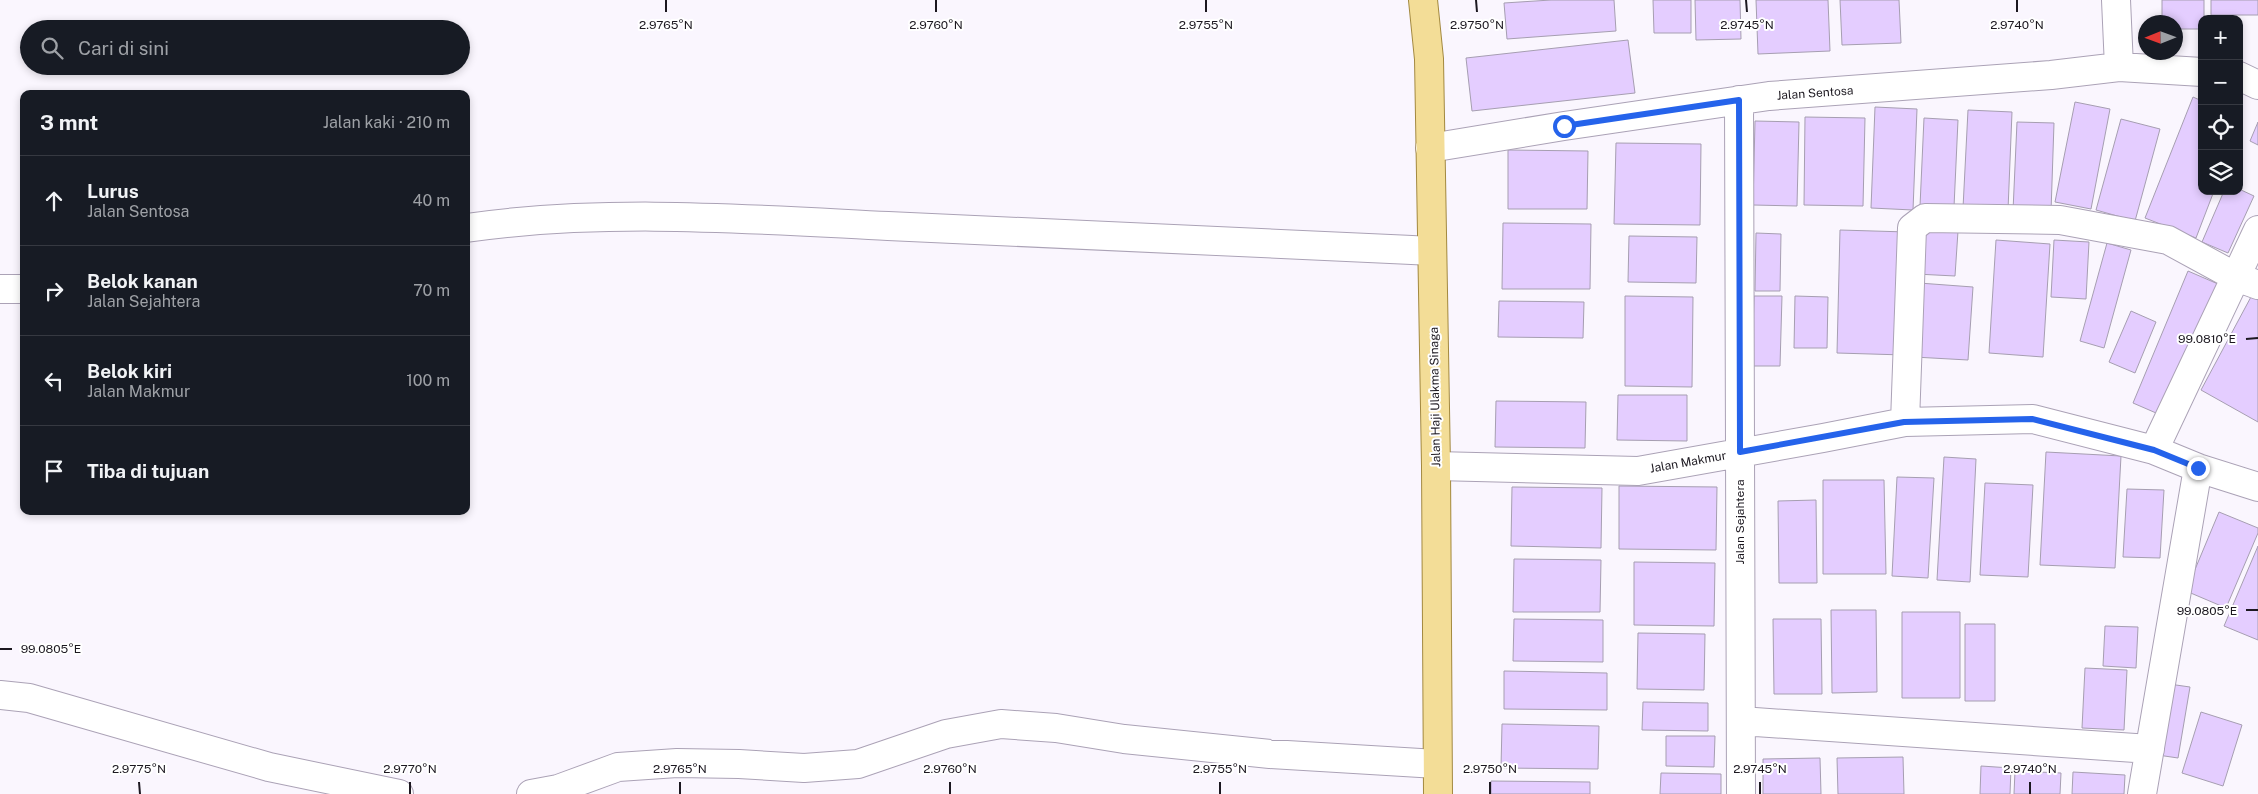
<!DOCTYPE html>
<html lang="id">
<head>
<meta charset="utf-8">
<style>
	body { margin:0; font-family:"Public Sans",sans-serif; background:#20242c; color:#f1f3f6 }
	.controls { position:absolute; right:15px; top:15px; display:grid; overflow:hidden; border-radius:10px; box-shadow:0 2px 8px #0003 }
	.controls button { width:45px; height:45px; display:grid; place-items:center; padding:0; border:0; border-bottom:1px solid #363941; background:#171b24; color:#f1f3f6; font:25px sans-serif }
	.compass { position:absolute; left:2138px; top:15px; width:45px; height:45px; border-radius:50%; background:#171b24; box-shadow:0 2px 8px #0003; rotate:269deg }
	.stop { position:absolute; width:15px; height:15px; margin:-11px; border:4px solid #2563eb; border-radius:50%; background:#fff }
	.stop.end { background:#2563eb; border-color:#fff; box-shadow:0 1px 5px #0008 }
	.list { margin:0; padding:0; list-style:none }
	h2 { display:flex; justify-content:space-between; align-items:center; height:65px; margin:0; padding:0 20px; font-size:21px }
	h2 small { font-size:16px; font-weight:400; color:#9ea1a6 }
	.list li { display:grid; grid-template-columns:32px 1fr auto; gap:15px; align-items:center; box-sizing:border-box; height:90px; padding:0 20px; border-top:1px solid #363941 }
	.list b { display:block; font-size:19px; white-space:nowrap }
	.list p { margin:0; font-size:16px; white-space:nowrap; color:#9ea1a6 }
	.list em { font-size:16px; font-style:normal; color:#9ea1a6 }
	.icon { flex:none; width:28px; height:28px; fill:none; stroke:currentColor; stroke-width:2; stroke-linecap:round; stroke-linejoin:round }
	.map { position:relative; flex:none; width:2258px; height:794px; overflow:hidden }
	.search { position:absolute; background:#171b24; box-shadow:0 2px 8px #0003; left:20px; top:20px; width:450px; height:55px; display:flex; align-items:center; gap:12px; box-sizing:border-box; padding:0 18px; border-radius:28px; color:#9ea1a6; font-size:19px }
	.panel { position:absolute; background:#171b24; box-shadow:0 2px 8px #0003; left:20px; top:90px; width:450px; height:425px; border-radius:10px }
	.map>svg:first-child { display:block }
</style>
</head>
<body>
<div class="map">
<svg width="2258" height="794" viewBox="0 0 2258 794">
	<rect width="100%" height="100%" fill="#faf6fe"/>
	<path fill="#e4cdff" stroke="#a69eb1" d="M1551,0h63l2,31 -109,8 -3,-36z
		M1653,0h38v33h-37z
		M1695,0h45l1,39 -45,1z
		M1756,0h72l2,51 -72,3z
		M1840,0h59l2,43 -59,2z
		M2162,0h42v19h-2v10h-26v-7h-14z
		M2211,0h47v15h-47z
		M1628,40l7,53 -163,18 -6,-53z
		M2193,97l9,4v90h12l-18,47 -51,-20z
		M2075,102l35,7 -19,100 -36,-7z
		M1875,107l42,2 -4,101 -42,-2z
		M1968,110l44,2 -4,98 -45,-2z
		M1805,117l60,1 -2,88 -59,-1z
		M1924,118l34,2 -4,87 -34,-1z
		M2121,119l39,10 -25,92 -39,-11z
		M1755,121l44,1 -2,84 -44,-1z
		M2017,122l37,1 -3,89 -38,-1z
		M2258,122v23l-8,-4z
		M1616,143l85,1 -1,81 -86,-1z
		M1508,150l80,1 -1,58h-79z
		M2239,189l15,7 -26,57 -26,-11 22,-51h15z
		M1503,223l88,1 -1,65h-88z
		M1919,228l39,3 -3,45 -39,-2z
		M1840,230l67,2 -3,123 -67,-2z
		M1756,233l25,1 -1,57h-25z
		M1629,236l68,1 -1,46 -68,-1z
		M1996,240l54,4 -7,113 -54,-4z
		M2054,240l35,2 -3,57 -35,-2z
		M2107,243l24,7 -27,98 -24,-7z
		M2188,271l30,13 -55,132 -30,-13z
		M1919,283l54,4 -5,73 -54,-3z
		M2252,295l6,3v124l-57,-32z
		M1625,296l68,1 -1,90 -67,-1z
		M1754,296h28l-2,70h-28z
		M1795,296l33,1 -1,51h-33z
		M1499,301l85,1 -1,36 -85,-1z
		M2131,311l25,11 -21,51 -26,-11z
		M1618,395h69v46l-70,-1z
		M1496,401l90,1 -1,46 -90,-1z
		M2046,452l75,4 -6,112 -75,-3z
		M1944,457l32,2 -6,123 -33,-2z
		M1897,477l37,1 -6,100 -36,-2z
		M1823,480h61l2,94h-63z
		M1985,483l48,2 -5,92 -48,-2z
		M1619,486l98,1 -1,63 -97,-1z
		M1512,487l90,1 -1,60 -90,-2z
		M2127,489l37,1 -4,68 -37,-1z
		M1816,500l1,83h-38l-1,-82z
		M2219,512l39,16v5l-32,75 -40,-17z
		M2258,546v94l-34,-14z
		M1514,559l87,1 -1,52h-87z
		M1634,562l81,1 -1,63 -80,-1z
		M1831,610h45l1,82 -45,1z
		M1902,612h58v86h-58z
		M1514,619l89,1v42l-90,-1z
		M1773,619h48l1,75h-48z
		M1965,624h30v77h-30z
		M2105,626l33,1 -2,41 -33,-2z
		M1638,633l67,1 -1,56 -67,-1z
		M2085,668l42,2 -3,60 -42,-2z
		M1504,671l103,2v37l-103,-1z
		M2162,683l28,4 -12,71 -27,-4z
		M1643,702l65,1v28l-66,-1z
		M2201,712l41,13 -19,61 -41,-13z
		M1502,724l97,2 -1,43 -97,-1z
		M1666,736h49l-1,31 -48,-1z
		M1903,757l1,37h-66l-1,-36z
		M1820,758l1,36h-58v-35z
		M1981,766l30,2 -1,26h-30z
		M2015,771l46,2 -1,21h-46z
		M2073,772l52,3 -1,19h-52z
		M1661,773l60,1v20h-61z
		M1491,781l99,1v12h-99z"/>
	<g fill="none" stroke-linecap="round" stroke-linejoin="round">
		<defs>
			<path id="minor" d="M2116,0l3,67
				M2239,76l19,9
				M1739,100l2,694
				M1430,148l134,-22 205,-30 282,-21 68,-8 83,5
				M466,228c139,-20 283,-9 422,-2 182,8 363,16 544,25
				M0,289h24
				M1905,422l7,-194 13,-10 135,2 108,20 68,37 22,8
				M2154,450l104,-220
				M1436,466l202,5 185,-33 82,-16 128,-3 121,31 44,18 60,19
				M0,695l29,3 240,69 130,27
				M1741,721l409,28
				M531,794l27,-5 60,-22 59,-4 62,1 65,4 54,-4 88,-30 55,-10 55,4 68,11 146,15 167,10
				M2142,794l56,-326"/>
			<path id="major" d="M1423,0l6,59 7,407 2,328"/>
		</defs>
		<use href="#minor" stroke="#aba2b6" stroke-width="30"/>
		<use href="#major" stroke="#a38940" stroke-width="30"/>
		<use href="#minor" stroke="#fff" stroke-width="28"/>
		<use href="#major" stroke="#f3dd97" stroke-width="28"/>
	</g>
	<g fill="none" stroke-linecap="round" stroke-linejoin="round">
		<path stroke="#2563eb" stroke-width="6" d="M1564,126l175,-26 1,352 164,-30 128,-3 122,31 44,18"/>
	</g>
	<path fill="none" stroke="#1c1820" stroke-width="2" d="M666,0v12M936,0v12M1206,0v12M1476,0l1,12M1746,0l1,12M2017,0v12M2246,339l12,-1M2246,610h12M0,649h12M139,782l1,12M410,782v12M680,782v12M950,782v12M1220,782v12M1490,782v12M1760,782v12M2030,782v12"/>
	<g text-anchor="middle" dominant-baseline="central" stroke-width="4" stroke-linejoin="round" paint-order="stroke">
		<g font-size="12" fill="#1c1820" stroke="#fff">
			<text transform="translate(1815 93) rotate(-4)">Jalan Sentosa</text>
			<text transform="translate(1435 397) rotate(-91)">Jalan Haji Ulakma Sinaga</text>
			<text transform="translate(1688 462) rotate(-10)">Jalan Makmur</text>
			<text transform="translate(1740 522) rotate(-90)">Jalan Sejahtera</text>
		</g>
	</g>
	<g font-size="12" text-anchor="middle" fill="#1c1820" stroke="#fff" stroke-width="4" stroke-linejoin="round" paint-order="stroke">
		<text x="666" y="29">2.9765°N</text>
		<text x="936" y="29">2.9760°N</text>
		<text x="1206" y="29">2.9755°N</text>
		<text x="1477" y="29">2.9750°N</text>
		<text x="1747" y="29">2.9745°N</text>
		<text x="2017" y="29">2.9740°N</text>
		<text x="2207" y="343">99.0810°E</text>
		<text x="2207" y="615">99.0805°E</text>
		<text x="51" y="653">99.0805°E</text>
		<text x="139" y="773">2.9775°N</text>
		<text x="410" y="773">2.9770°N</text>
		<text x="680" y="773">2.9765°N</text>
		<text x="950" y="773">2.9760°N</text>
		<text x="1220" y="773">2.9755°N</text>
		<text x="1490" y="773">2.9750°N</text>
		<text x="1760" y="773">2.9745°N</text>
		<text x="2030" y="773">2.9740°N</text>
	</g>
</svg>
<div class="controls">
<button>+</button>
<button>−</button>
<button><svg class="icon" aria-label="locate" viewBox="0 0 24 24"><circle cx="12" cy="12" r="6"/><path d="M12 2v4M12 18v4M2 12h4M18 12h4"/></svg></button>
<button><svg class="icon" aria-label="layers" viewBox="0 0 24 24"><path d="M12 4l9 5-9 5-9-5zM3 14l9 5 9-5"/></svg></button>
</div>
<svg class="compass" viewBox="-18 -18 36 36"><path d="M0-13l5 13h-10z" fill="#e53935"/><path d="M0 13l5-13h-10z" fill="#9ea1a6"/></svg>
<div class="stop" style="left:1564px;top:126px"></div>
<div class="stop end" style="left:2198px;top:468px"></div>
<div class="search"><svg class="icon" aria-label="search" viewBox="0 0 24 24"><circle cx="10" cy="10" r="6"/><path d="M15 15l6 6"/></svg>Cari di sini</div>
<section class="panel">
<h2>3 mnt<small>Jalan kaki · 210 m</small></h2>
<ul class="list">
<li><svg class="icon" aria-label="ahead" viewBox="0 0 24 24"><path d="M12 20V5M6 11l6-6 6 6"/></svg><div><b>Lurus</b><p>Jalan Sentosa</p></div><em>40 m</em></li>
<li><svg class="icon" aria-label="right" viewBox="0 0 24 24"><path d="M7 20v-9h11M14 6l5 5-5 5"/></svg><div><b>Belok kanan</b><p>Jalan Sejahtera</p></div><em>70 m</em></li>
<li><svg class="icon" aria-label="left" viewBox="0 0 24 24"><path d="M17 20v-9H6M10 6l-5 5 5 5"/></svg><div><b>Belok kiri</b><p>Jalan Makmur</p></div><em>100 m</em></li>
<li><svg class="icon" aria-label="arrive" viewBox="0 0 24 24"><path d="M6 21V4h12l-3 4 3 4H6"/></svg><div><b>Tiba di tujuan</b></div></li>
</ul>
</section>
</div>
</body>
</html>
